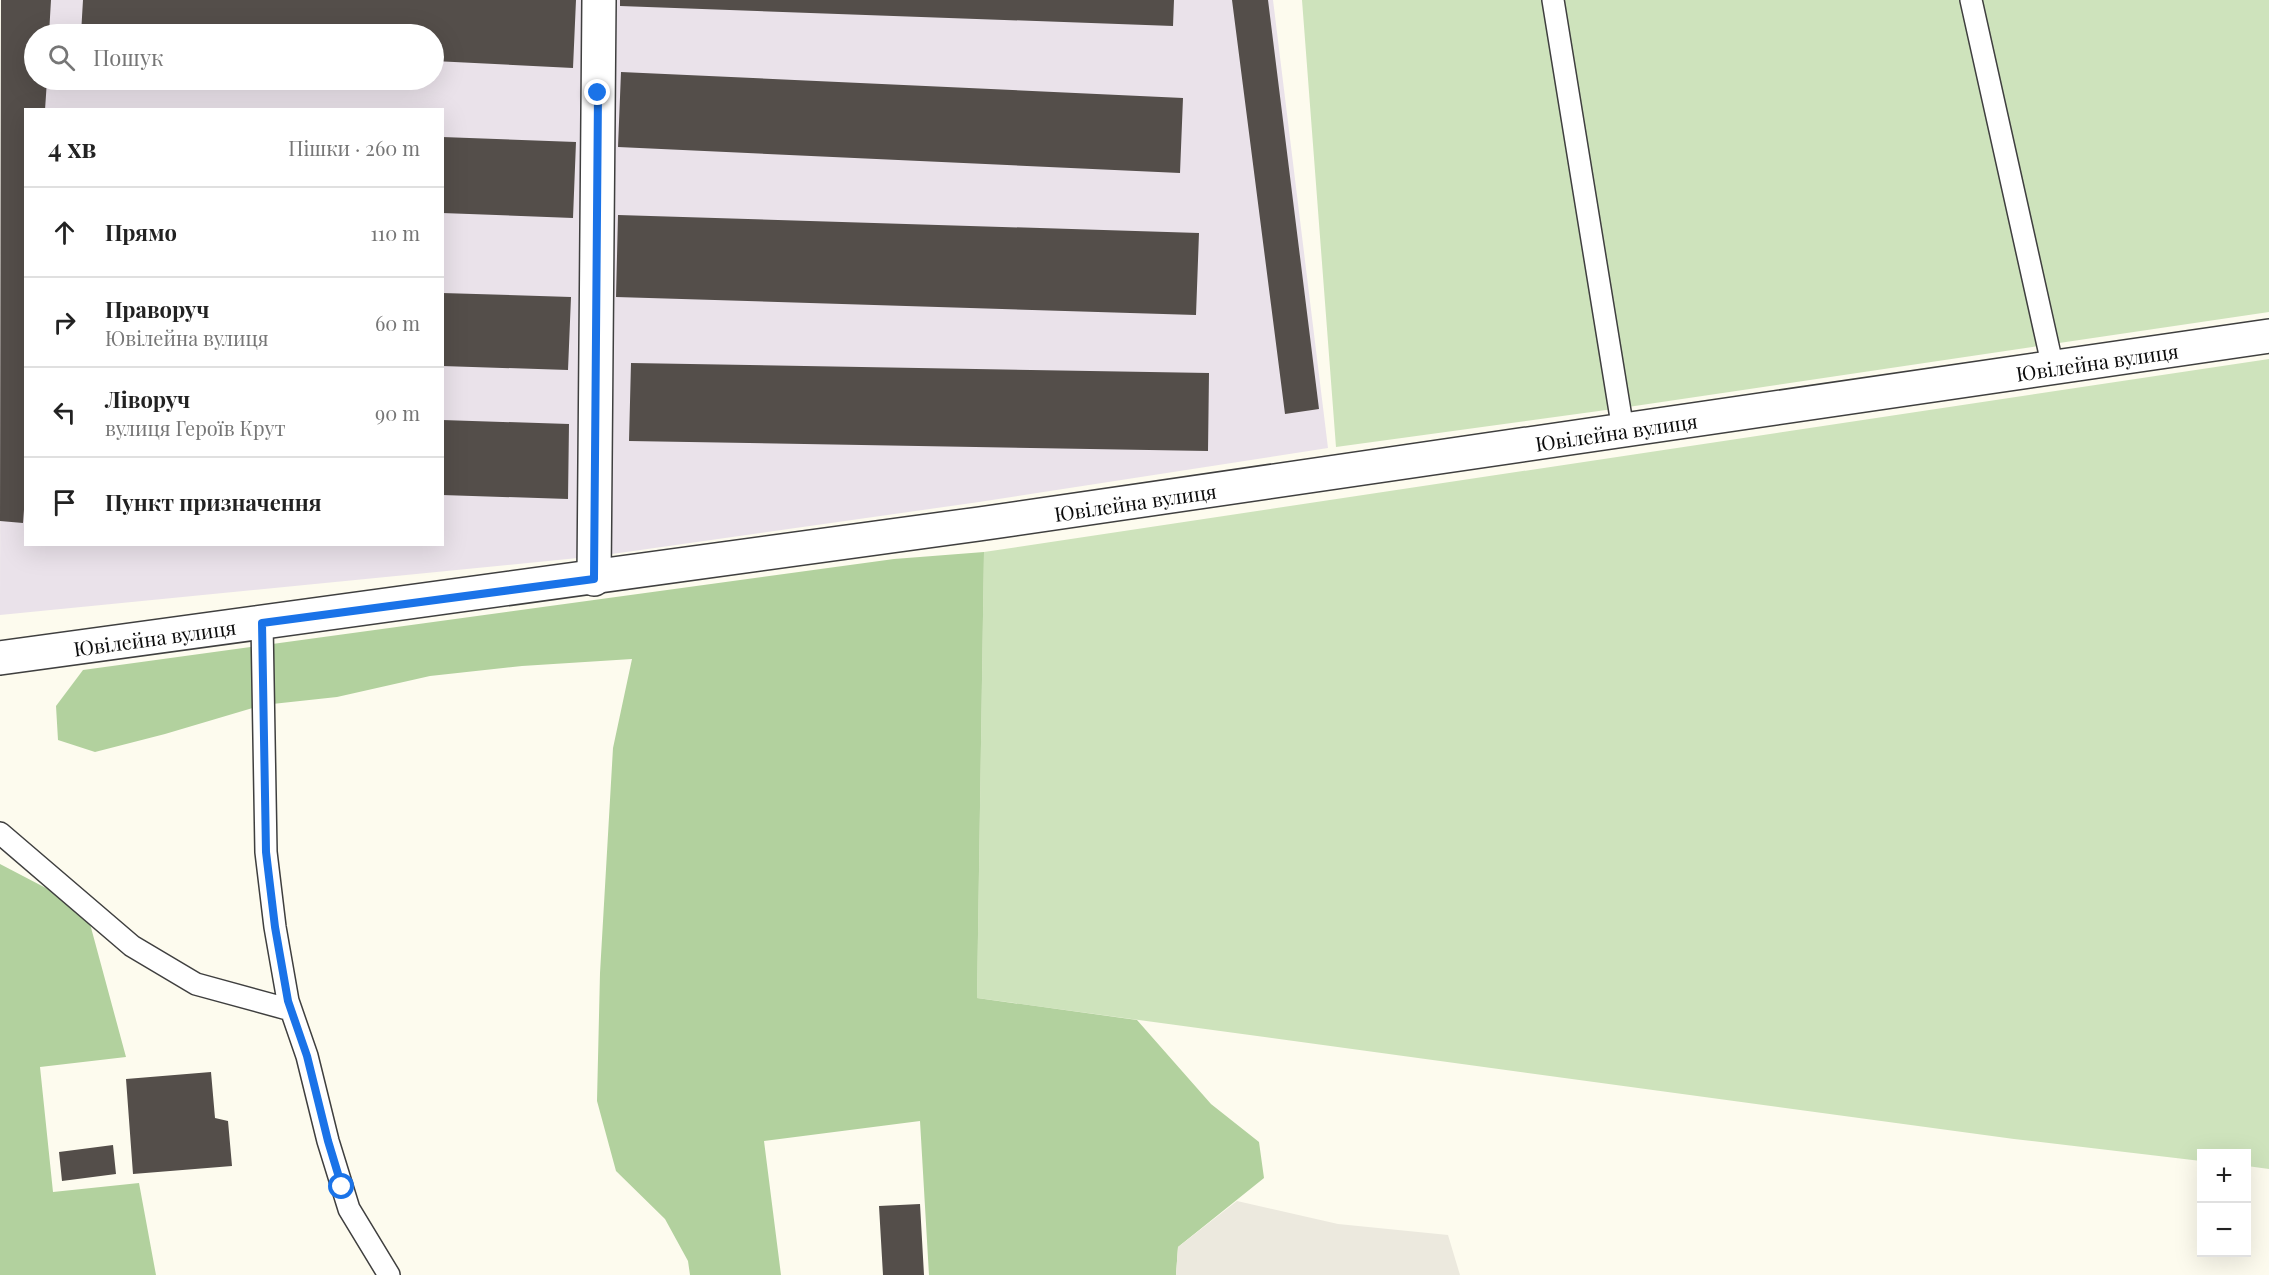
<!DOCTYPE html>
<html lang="uk">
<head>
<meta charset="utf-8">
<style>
	body { margin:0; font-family:"Playfair Display",serif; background:#f2f2f2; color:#222 }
	.controls { position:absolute; right:18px; bottom:18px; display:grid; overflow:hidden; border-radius:0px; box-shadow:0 6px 24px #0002 }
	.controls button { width:54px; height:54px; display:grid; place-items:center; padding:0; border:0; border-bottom:2px solid #e0e0e0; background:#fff; color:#222; font:30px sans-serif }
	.stop { position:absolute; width:18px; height:18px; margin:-14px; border:4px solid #1a73e8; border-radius:50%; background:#fff }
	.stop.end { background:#1a73e8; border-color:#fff; box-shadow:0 2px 6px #0008 }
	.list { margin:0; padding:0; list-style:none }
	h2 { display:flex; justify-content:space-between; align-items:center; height:78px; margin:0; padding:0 24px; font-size:26px }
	h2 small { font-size:20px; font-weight:400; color:#767676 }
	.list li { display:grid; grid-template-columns:39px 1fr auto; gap:18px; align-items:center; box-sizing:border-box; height:90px; padding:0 24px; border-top:2px solid #e0e0e0 }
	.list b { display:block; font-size:22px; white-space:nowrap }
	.list p { margin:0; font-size:20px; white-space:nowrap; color:#767676 }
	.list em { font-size:20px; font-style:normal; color:#767676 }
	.icon { flex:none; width:33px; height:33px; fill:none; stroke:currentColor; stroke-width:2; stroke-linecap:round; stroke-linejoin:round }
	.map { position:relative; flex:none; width:2269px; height:1275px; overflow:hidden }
	.search { position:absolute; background:#fff; box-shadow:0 6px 24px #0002; left:24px; top:24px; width:420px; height:66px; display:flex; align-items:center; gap:15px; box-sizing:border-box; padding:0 21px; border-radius:33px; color:#767676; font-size:22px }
	.panel { position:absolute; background:#fff; box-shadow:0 6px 24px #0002; left:24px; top:108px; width:420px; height:438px; border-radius:0px }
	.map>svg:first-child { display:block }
</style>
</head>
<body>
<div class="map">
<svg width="2269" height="1275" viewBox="0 0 2269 1275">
	<rect width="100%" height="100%" fill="#fdfbee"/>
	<path fill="#eae2ea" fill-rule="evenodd" d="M1,0h1272l55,448 -349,54 -381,54 -598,59zM34,34h400v46h-400zM26,110h416v434h-416z"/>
	<path fill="#cee3bc" d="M1302,0h967v312l-641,95 -292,40z
		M2269,359v810l-22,-3 -1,-12h-44l-1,7 -187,-22 -1037,-141 7,-446z"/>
	<path fill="#b2d19e" d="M984,552l-7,446 160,22 74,84 48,38 5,36 -86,69 -2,28h-247l-9,-154 -156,20 17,134h-91l-2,-14 -23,-42 -49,-48 -19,-70 3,-128 13,-225 19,-89 -110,7 -92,10 -93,21 -74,8 -98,29 -70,18 -37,-12 -2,-34 27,-36 811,-111z
		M0,864l86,45 40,148 -86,10 13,125 86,-9 17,92h-156z"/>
	<path fill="#ece9de" d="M1237,1201l101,23 110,11 12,40h-284l2,-28z"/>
	<path fill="#544e4a" d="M1,0h50l-2,34h-15v46h13l-2,30h-19v373l-3,40 -23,-2z
		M83,0h493l-3,68 -139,-7v-27h-353z
		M620,0h554l-1,26 -553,-20z
		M1232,0h36l51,409 -34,5z
		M621,72l562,26 -3,75 -562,-26z
		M442,137l134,5 -3,76 -131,-5z
		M618,215l581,18 -3,82 -580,-18z
		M442,293l129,4 -3,73 -126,-4z
		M631,363l578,10 -1,78 -579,-10z
		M442,420l127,4 -1,75 -126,-4z
		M211,1072l4,46 13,3 4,45 -99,8 -7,-95z
		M113,1145l3,29 -54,7 -3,-29z
		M920,1204l4,71h-41l-4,-69z"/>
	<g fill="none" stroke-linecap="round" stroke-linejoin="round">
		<defs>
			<path id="service" d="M1553,0l70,430
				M1971,0l82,368
				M262,623l4,229 9,75 13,74 19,55 21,85 21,68 40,66
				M0,833l132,113 64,38 95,26"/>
			<g id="minor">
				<path d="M594,579l5,-579"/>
				<path id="s1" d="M0,658l979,-134 1290,-188"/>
			</g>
		</defs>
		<use href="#service" stroke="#3f3f3f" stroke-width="24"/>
		<use href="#minor" stroke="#3f3f3f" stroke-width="36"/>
		<use href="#service" stroke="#fff" stroke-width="21"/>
		<use href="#minor" stroke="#fff" stroke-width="33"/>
	</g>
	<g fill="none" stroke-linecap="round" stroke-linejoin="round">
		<path stroke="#1a73e8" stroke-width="8" d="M342,1187l-14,-46 -21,-85 -19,-55 -13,-74 -9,-75 -4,-229 332,-44 4,-486"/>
	</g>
	<g text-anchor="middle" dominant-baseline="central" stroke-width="6" stroke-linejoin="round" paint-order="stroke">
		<g font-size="20" fill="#0c0c0c" stroke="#fff">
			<text stroke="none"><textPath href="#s1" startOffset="2118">Ювілейна вулиця</textPath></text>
			<text stroke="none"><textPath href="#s1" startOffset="1632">Ювілейна вулиця</textPath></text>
			<text stroke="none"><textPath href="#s1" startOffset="1146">Ювілейна вулиця</textPath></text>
			<text stroke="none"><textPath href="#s1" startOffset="156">Ювілейна вулиця</textPath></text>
		</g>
	</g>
</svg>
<div class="controls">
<button>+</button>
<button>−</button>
</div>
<div class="stop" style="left:342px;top:1187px"></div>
<div class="stop end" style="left:598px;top:93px"></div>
<div class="search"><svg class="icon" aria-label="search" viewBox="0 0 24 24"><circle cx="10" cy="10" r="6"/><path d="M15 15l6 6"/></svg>Пошук</div>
<section class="panel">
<h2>4 хв<small>Пішки · 260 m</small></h2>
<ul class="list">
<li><svg class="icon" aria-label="ahead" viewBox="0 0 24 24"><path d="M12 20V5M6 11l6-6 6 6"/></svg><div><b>Прямо</b></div><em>110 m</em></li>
<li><svg class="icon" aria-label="right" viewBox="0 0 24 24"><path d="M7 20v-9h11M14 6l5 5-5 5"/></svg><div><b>Праворуч</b><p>Ювілейна вулиця</p></div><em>60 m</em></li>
<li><svg class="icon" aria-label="left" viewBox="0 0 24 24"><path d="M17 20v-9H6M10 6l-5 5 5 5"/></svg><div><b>Ліворуч</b><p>вулиця Героїв Крут</p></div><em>90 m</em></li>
<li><svg class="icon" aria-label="arrive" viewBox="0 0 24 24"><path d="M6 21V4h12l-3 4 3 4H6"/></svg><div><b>Пункт призначення</b></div></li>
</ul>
</section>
</div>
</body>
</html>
